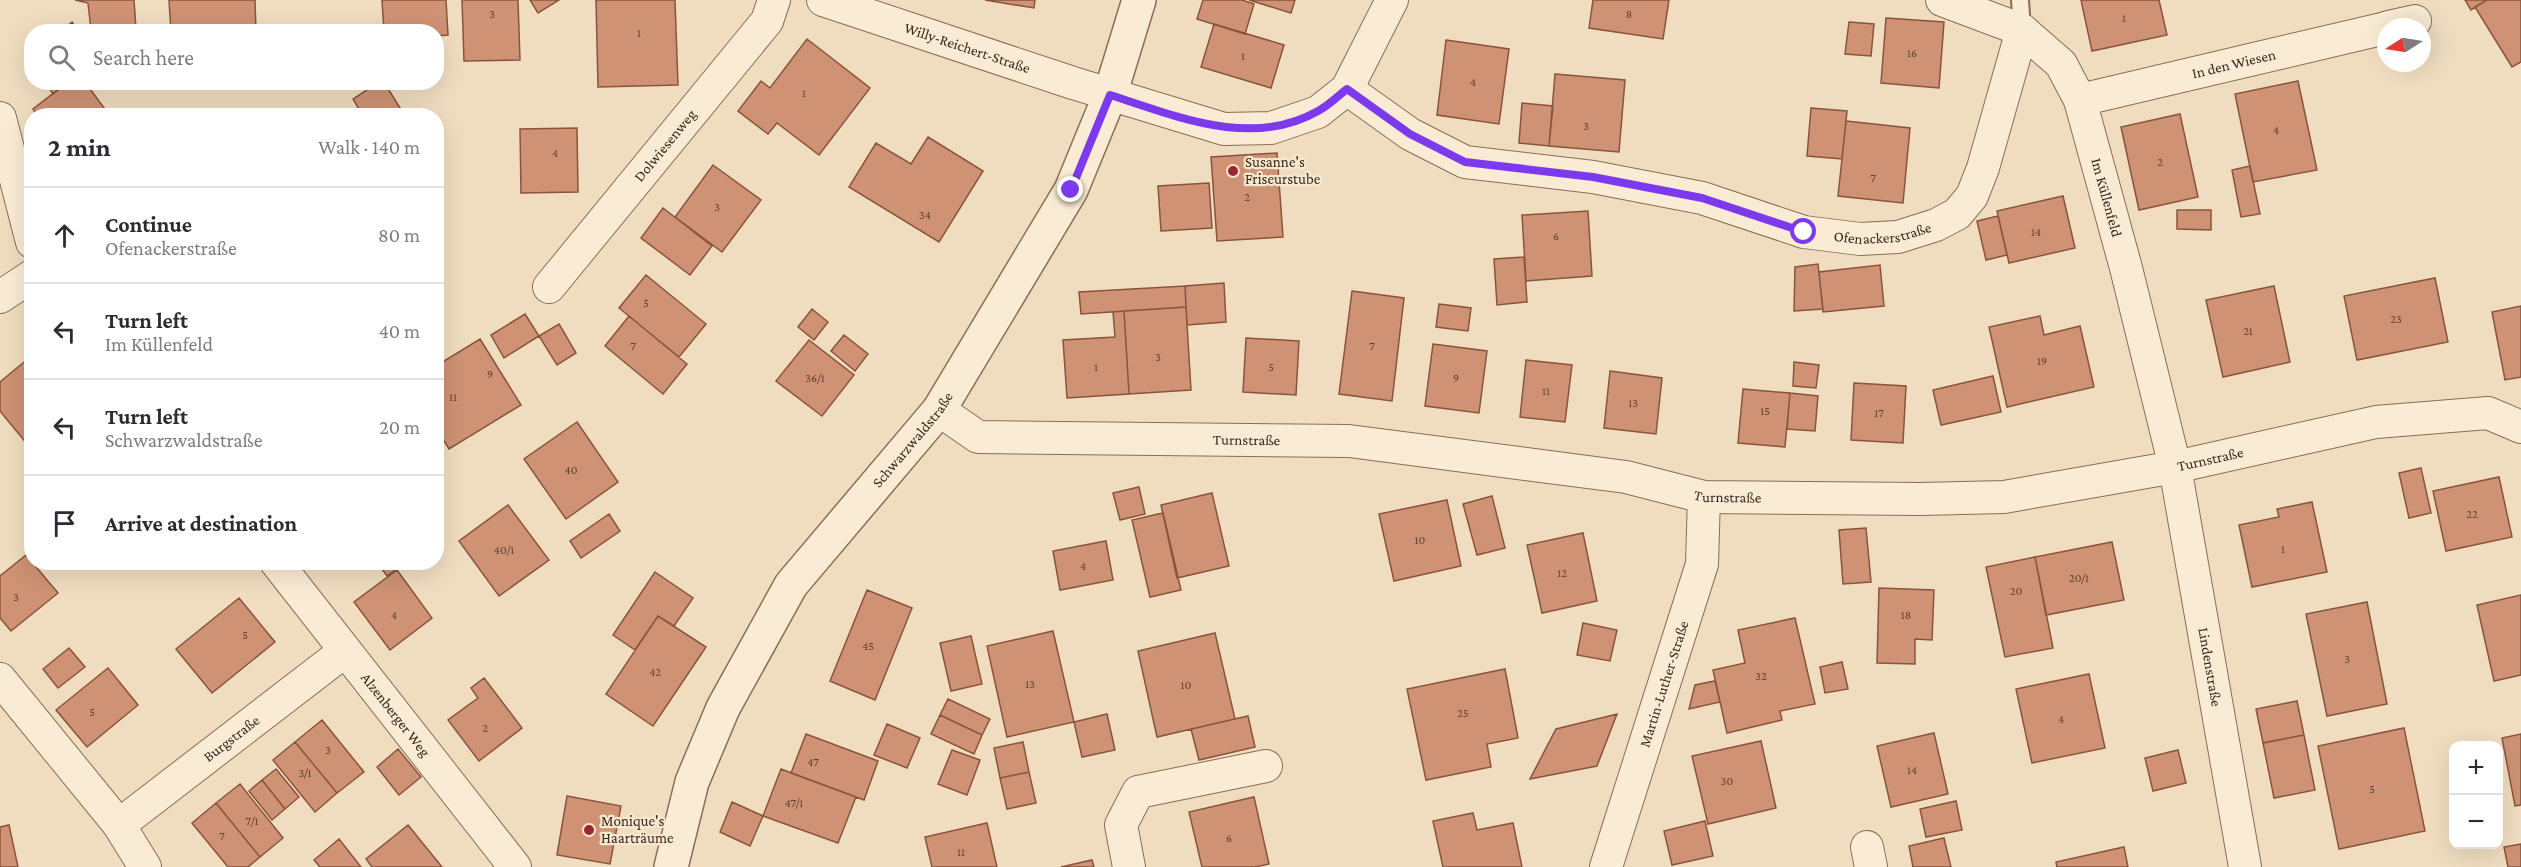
<!DOCTYPE html>
<html lang="en">
<head>
<meta charset="utf-8">
<style>
	body { margin:0; font-family:"Crimson Pro",serif; background:#f7f7f7; color:#2b2b33 }
	.controls { position:absolute; right:18px; bottom:18px; display:grid; overflow:hidden; border-radius:12px; box-shadow:0 6px 24px #0002 }
	.controls button { width:54px; height:54px; display:grid; place-items:center; padding:0; border:0; border-bottom:2px solid #e1e1e2; background:#fff; color:#2b2b33; font:30px sans-serif }
	.compass { position:absolute; left:2377px; top:18px; width:54px; height:54px; border-radius:50%; background:#fff; box-shadow:0 6px 24px #0002; rotate:258deg }
	.stop { position:absolute; width:18px; height:18px; margin:-14px; border:4px solid #7c3aed; border-radius:50%; background:#fff }
	.stop.end { background:#7c3aed; border-color:#fff; box-shadow:0 2px 6px #0008 }
	.list { margin:0; padding:0; list-style:none }
	h2 { display:flex; justify-content:space-between; align-items:center; height:78px; margin:0; padding:0 24px; font-size:26px }
	h2 small { font-size:20px; font-weight:400; color:#7c7c81 }
	.list li { display:grid; grid-template-columns:39px 1fr auto; gap:18px; align-items:center; box-sizing:border-box; height:96px; padding:0 24px; border-top:2px solid #e1e1e2 }
	.list b { display:block; font-size:22px; white-space:nowrap }
	.list p { margin:0; font-size:20px; white-space:nowrap; color:#7c7c81 }
	.list em { font-size:20px; font-style:normal; color:#7c7c81 }
	.icon { flex:none; width:33px; height:33px; fill:none; stroke:currentColor; stroke-width:2; stroke-linecap:round; stroke-linejoin:round }
	.map { position:relative; flex:none; width:2521px; height:867px; overflow:hidden }
	.search { position:absolute; background:#fff; box-shadow:0 6px 24px #0002; left:24px; top:24px; width:420px; height:66px; display:flex; align-items:center; gap:15px; box-sizing:border-box; padding:0 21px; border-radius:24px; color:#7c7c81; font-size:22px }
	.panel { position:absolute; background:#fff; box-shadow:0 6px 24px #0002; left:24px; top:108px; width:420px; height:462px; border-radius:24px }
	.map>svg:first-child { display:block }
</style>
</head>
<body>
<div class="map">
<svg width="2521" height="867" viewBox="0 0 2521 867">
	<rect width="100%" height="100%" fill="#f0ddc0"/>
	<path fill="#cf9274" stroke="#8a543c" stroke-width="1.5" d="M134,0l2,29 -45,1 -3,-27 -13,-3z
		M169,0h86l1,32h-85z
		M382,0h64l2,35 -12,1v-4h-52z
		M462,0h56l2,60 -56,1z
		M530,0h29l-21,13z
		M596,0h79l3,85 -80,2z
		M985,0h50l-1,8z
		M1203,0h39l12,4 -9,30 -48,-15z
		M1249,0h46l-4,13z
		M1593,0h76l-6,39 -74,-11z
		M2081,0h78l8,35 -75,16z
		M2465,0h22l-16,10z
		M2487,0h34v62l-9,5 -37,-60z
		M1886,18l58,4 -5,66 -58,-5z
		M72,22l7,10h-19z
		M1849,22l25,2 -3,32 -26,-2z
		M1214,24l70,21 -13,43 -70,-21z
		M807,39l63,49 -51,67 -42,-32 -9,11 -30,-23 23,-30 9,7z
		M1446,40l63,9 -10,75 -62,-9z
		M1555,74l70,6 -6,72 -70,-6z
		M2298,81l19,89 -64,12 -18,-88z
		M45,82h23l-15,12z
		M68,82h17l25,34h-73l-4,-7z
		M379,82h5l21,34h-42l-10,-17z
		M1522,103l31,3 -4,40 -30,-3z
		M1811,108l36,3 -5,48 -35,-3z
		M2180,114l18,83 -59,13 -18,-83z
		M1846,121l64,7 -7,75 -65,-7z
		M577,128l1,64 -57,1 -1,-64z
		M928,137l55,34 -44,71 -90,-55 27,-44 35,21z
		M1277,153l6,84 -66,4 -6,-84z
		M713,165l48,35 -39,52 -47,-35z
		M2250,166l10,48 -19,3 -9,-47z
		M1209,183l3,45 -51,3 -3,-45z
		M2063,196l12,52 -66,15 -12,-52z
		M663,208l49,38 -22,29 -49,-37z
		M2177,210h34v20l-34,-1z
		M1588,211l4,65 -66,5 -4,-66z
		M1998,216l9,39 -21,5 -9,-39z
		M1524,257l3,45 -30,3 -3,-46z
		M1818,264l5,45 -29,2 1,-44z
		M1880,265l4,41 -61,6 -4,-40z
		M646,275l60,49 -27,33 -60,-49z
		M2435,278l13,64 -91,18 -13,-64z
		M1224,283l2,39 -39,3 -2,-39z
		M1185,286l1,21 -105,7 -2,-22z
		M2274,286l16,76 -67,15 -17,-77z
		M1352,291l52,7 -12,103 -53,-7z
		M1439,304l32,4 -3,23 -32,-4z
		M2521,306v71l-16,3 -13,-68z
		M1186,307l5,83 -62,4 -5,-83z
		M812,309l16,13 -14,18 -16,-13z
		M1124,311l5,83 -62,4 -4,-58 52,-3 -2,-25z
		M525,314l14,22 -35,22 -13,-23z
		M629,316l58,48 -24,30 -58,-48z
		M2040,316l4,19 36,-9 14,61 -87,20 -18,-80z
		M559,324l17,29 -19,12 -18,-29z
		M844,335l24,19 -13,17 -24,-20z
		M1246,338l53,3 -3,54 -53,-3z
		M480,339l41,66 -72,44 -13,-21v-62z
		M809,340l45,35 -32,41 -46,-35z
		M1433,344l54,7 -8,62 -54,-7z
		M29,358l3,4v88l-32,-39v-29z
		M1526,360l46,5 -7,57 -45,-5z
		M1794,362l25,3 -3,23 -23,-2z
		M1610,371l52,7 -6,56 -52,-6z
		M1993,376l8,36 -60,13 -8,-35z
		M1854,383l52,3 -3,57 -52,-3z
		M1743,389l47,4 -5,54 -47,-4z
		M1790,393l28,3 -3,35 -28,-2z
		M577,422l41,60 -52,37 -42,-60z
		M2421,468l10,45 -22,5 -10,-45z
		M2499,477l13,60 -66,14 -13,-60z
		M1139,487l6,27 -25,6 -7,-27z
		M1212,493l17,73 -52,12 -16,-73z
		M1492,496l13,52 -28,7 -14,-51z
		M1447,500l14,66 -67,15 -15,-67z
		M2312,502l15,70 -75,15 -13,-62 40,-8 -2,-8z
		M508,505l41,55 -50,36 -40,-55z
		M1163,513l18,77 -31,7 -18,-77z
		M609,514l11,17 -39,27 -11,-17z
		M1866,528l5,54 -28,2 -4,-54z
		M1583,533l14,68 -55,12 -15,-68z
		M1106,541l7,39 -53,10 -7,-39z
		M2112,542l12,58 -78,15 -11,-58z
		M26,555l32,38 -47,38 -11,-13v-42z
		M2035,557l18,91 -48,9 -19,-90z
		M377,562h29l-19,14z
		M397,570l35,48 -42,32 -36,-48z
		M655,572l38,26 -19,28 -16,-10 -23,34 -22,-15z
		M1879,588l55,2 -2,50 -17,-1v25l-38,-1z
		M867,590l45,18 -37,92 -45,-19z
		M2521,595v80l-27,6 -17,-76z
		M239,598l36,44 -63,51 -36,-44z
		M2367,602l20,102 -60,12 -21,-102z
		M658,616l48,31 -53,79 -47,-32z
		M1795,618l20,86 -35,7 2,9 -55,13 -14,-63 32,-7 -7,-33z
		M1583,623l34,7 -7,31 -33,-6z
		M1053,631l21,91 -67,15 -20,-91z
		M1215,633l20,86 -78,18 -19,-86z
		M971,636l11,48 -31,7 -11,-48z
		M69,648l16,19 -27,21 -15,-19z
		M1842,662l6,27 -23,4 -5,-26z
		M108,668l30,37 -51,42 -31,-37z
		M1505,669l13,69 -31,6 4,23 -65,13 -19,-91z
		M2089,674l16,74 -73,15 -16,-74z
		M484,678l38,50 -43,33 -31,-41 30,-22 -7,-10z
		M1715,681l5,21 -31,7 6,-24z
		M948,699l42,20 -8,16 -42,-20z
		M2297,701l7,34 -41,8 -7,-34z
		M1107,714l8,36 -33,7 -8,-35z
		M1617,714l-20,52 -67,13 26,-50z
		M940,715l42,20 -8,19 -43,-20z
		M1248,716l7,31 -56,13 -8,-31z
		M322,720l42,52 -27,21 -42,-51z
		M887,724l33,14 -13,30 -33,-13z
		M2404,728l21,103 -86,18 -21,-103z
		M1934,733l14,61 -57,13 -14,-61z
		M806,734l72,27 -14,39 -73,-27z
		M2521,734v71l-6,1 -13,-68z
		M2304,735l11,55 -41,8 -11,-55z
		M1761,741l15,67 -68,16 -16,-68z
		M295,742l42,51 -22,19 -42,-52z
		M1023,742l6,30 -29,6 -6,-30z
		M398,749l23,28 -22,18 -22,-28z
		M952,750l28,10 -13,35 -29,-11z
		M2178,750l8,33 -33,8 -8,-33z
		M276,769l23,28 -14,12 -23,-29z
		M781,769l75,28 -18,46 -75,-27z
		M1029,772l7,31 -29,6 -7,-31z
		M262,780l23,29 -13,11 -23,-29z
		M240,784l43,54 -23,19 -44,-54z
		M567,796l54,10 -11,58 -53,-9z
		M1254,797l15,67 -14,3h-53l-13,-55z
		M1956,801l6,29 -36,7 -6,-28z
		M732,802l31,14 -13,30 -30,-14z
		M216,803l44,54 -12,10h-20l-36,-44z
		M1473,813l4,17 36,-7 9,44h-79l-10,-46z
		M1705,821l8,35 -41,9 -8,-34z
		M987,823l10,44h-65l-7,-30z
		M9,825l9,42h-18v-40z
		M408,825l34,42h-70l-6,-8z
		M1944,838l7,29h-38l-4,-21z
		M339,839l22,28h-41l-6,-7z
		M2521,844v23h-13l-4,-20z
		M2124,847l4,20h-71l-1,-5z
		M1092,860l2,7h-33z"/>
	<g fill="none" stroke-linecap="round" stroke-linejoin="round">
		<defs>
			<path id="service" d="M2020,0l2,30"/>
			<g id="minor">
				<path id="s1" d="M823,0l250,83 151,46 47,-1 47,-16 29,-23 45,-89"/>
				<path id="s2" d="M1942,0l80,30 39,34 19,36 46,168 49,199 70,400"/>
				<path d="M2388,27l27,-6"/>
				<path id="s3" d="M1347,89l63,45 55,28 128,15 109,21 102,34 56,7 38,-2 38,-12 21,-11 15,-18 11,-28 39,-138"/>
				<path id="s4" d="M2080,100l306,-72"/>
				<path d="M0,118l32,124"/>
				<path id="s5" d="M549,287l218,-266 7,-21"/>
				<path d="M0,297l32,-21"/>
				<path id="s6" d="M939,410l39,27 371,4 277,36 78,20 216,2 84,-2 171,-30 201,-45 112,-9 33,14"/>
				<path id="s7" d="M276,562l239,305"/>
				<path d="M0,679l119,146 26,42"/>
				<path id="s8" d="M119,825l226,-174"/>
				<path d="M1867,847l4,20"/>
				<path d="M1129,867l-8,-42 17,-33 128,-26"/>
				<path id="s9" d="M1606,867l96,-303 2,-67"/>
			</g>
			<g id="tertiary">
				<path id="s10" d="M671,867l21,-85 31,-74 68,-123 148,-175 132,-220 39,-95 29,-95"/>
			</g>
		</defs>
		<use href="#service" stroke="#896d57" stroke-width="20"/>
		<use href="#minor" stroke="#896d57" stroke-width="34"/>
		<use href="#tertiary" stroke="#896d57" stroke-width="36"/>
		<use href="#service" stroke="#faebd4" stroke-width="16"/>
		<use href="#minor" stroke="#faebd4" stroke-width="32"/>
		<use href="#tertiary" stroke="#faebd4" stroke-width="33"/>
	</g>
	<g fill="none" stroke-linecap="round" stroke-linejoin="round">
		<path stroke="#7c3aed" stroke-width="8" d="M1071,190l39,-95c66,21 142,54 208,16 10,-5 20,-15 29,-22l63,45 55,28 128,15 109,21 102,34"/>
	</g>
	<g fill="#9b2531" stroke="#f7e8d0" stroke-width="2">
		<circle cx="1233" cy="171" r="6"/>
		<circle cx="589" cy="830" r="6"/>
	</g>
	<g text-anchor="middle" dominant-baseline="central" stroke-width="4.5" stroke-linejoin="round" paint-order="stroke">
		<g font-size="12" fill="#5e4232">
			<text x="492" y="14">3</text>
			<text x="1629" y="14">8</text>
			<text x="2124" y="18">1</text>
			<text x="639" y="33">1</text>
			<text x="1912" y="53">16</text>
			<text x="1243" y="56">1</text>
			<text x="1473" y="82">4</text>
			<text x="804" y="93">1</text>
			<text x="1586" y="126">3</text>
			<text x="2276" y="130">4</text>
			<text x="555" y="153">4</text>
			<text x="2160" y="162">2</text>
			<text x="1873" y="178">7</text>
			<text x="1247" y="197">2</text>
			<text x="717" y="207">3</text>
			<text x="925" y="215">34</text>
			<text x="2036" y="232">14</text>
			<text x="1556" y="236">6</text>
			<text x="646" y="303">5</text>
			<text x="2396" y="319">23</text>
			<text x="2248" y="331">21</text>
			<text x="633" y="346">7</text>
			<text x="1372" y="346">7</text>
			<text x="1158" y="357">3</text>
			<text x="2042" y="361">19</text>
			<text x="1096" y="367">1</text>
			<text x="1271" y="367">5</text>
			<text x="490" y="374">9</text>
			<text x="815" y="378">36/1</text>
			<text x="1456" y="378">9</text>
			<text x="1546" y="391">11</text>
			<text x="453" y="397">11</text>
			<text x="1633" y="403">13</text>
			<text x="1765" y="411">15</text>
			<text x="1879" y="413">17</text>
			<text x="571" y="470">40</text>
			<text x="2472" y="514">22</text>
			<text x="1420" y="540">10</text>
			<text x="2283" y="549">1</text>
			<text x="504" y="550">40/1</text>
			<text x="1083" y="566">4</text>
			<text x="1562" y="573">12</text>
			<text x="2079" y="578">20/1</text>
			<text x="2016" y="591">20</text>
			<text x="16" y="597">3</text>
			<text x="394" y="615">4</text>
			<text x="1906" y="615">18</text>
			<text x="245" y="635">5</text>
			<text x="868" y="646">45</text>
			<text x="2347" y="659">3</text>
			<text x="655" y="672">42</text>
			<text x="1761" y="676">32</text>
			<text x="1030" y="684">13</text>
			<text x="1186" y="685">10</text>
			<text x="92" y="712">5</text>
			<text x="1463" y="713">25</text>
			<text x="2061" y="719">4</text>
			<text x="485" y="728">2</text>
			<text x="328" y="750">3</text>
			<text x="813" y="762">47</text>
			<text x="1912" y="770">14</text>
			<text x="305" y="773">3/1</text>
			<text x="1727" y="781">30</text>
			<text x="2372" y="789">5</text>
			<text x="794" y="803">47/1</text>
			<text x="252" y="821">7/1</text>
			<text x="222" y="836">7</text>
			<text x="1229" y="838">6</text>
			<text x="961" y="852">11</text>
		</g>
		<g font-size="15" fill="#38271c" stroke="#f7e8d0">
			<text stroke="none"><textPath href="#s1" startOffset="152">Willy-Reichert-Straße</textPath></text>
			<text stroke="none"><textPath href="#s4" startOffset="158">In den Wiesen</textPath></text>
			<text stroke="none"><textPath href="#s5" startOffset="183">Dolwiesenweg</textPath></text>
			<text stroke="none"><textPath href="#s2" startOffset="279">Im Küllenfeld</textPath></text>
			<text stroke="none"><textPath href="#s3" startOffset="566">Ofenackerstraße</textPath></text>
			<text stroke="none"><textPath href="#s10" startOffset="498">Schwarzwaldstraße</textPath></text>
			<text stroke="none"><textPath href="#s6" startOffset="316">Turnstraße</textPath></text>
			<text stroke="none"><textPath href="#s6" startOffset="1288">Turnstraße</textPath></text>
			<text stroke="none"><textPath href="#s6" startOffset="802">Turnstraße</textPath></text>
			<text stroke="none"><textPath href="#s2" startOffset="760">Lindenstraße</textPath></text>
			<text stroke="none"><textPath href="#s9" startOffset="192">Martin-Luther-Straße</textPath></text>
			<text stroke="none"><textPath href="#s7" startOffset="194">Alzenberger Weg</textPath></text>
			<text stroke="none"><textPath href="#s8" startOffset="142">Burgstraße</textPath></text>
		</g>
		<g font-size="15" fill="#38271c" stroke="#f7e8d0" text-anchor="start">
			<text x="1245" y="162">Susanne's<tspan x="1245" dy="17">Friseurstube</tspan></text>
			<text x="601" y="821">Monique's<tspan x="601" dy="17">Haarträume</tspan></text>
		</g>
	</g>
</svg>
<div class="controls">
<button>+</button>
<button>−</button>
</div>
<svg class="compass" viewBox="-18 -18 36 36"><path d="M0-13l5 13h-10z" fill="#e53935"/><path d="M0 13l5-13h-10z" fill="#7c7c81"/></svg>
<div class="stop" style="left:1804px;top:232px"></div>
<div class="stop end" style="left:1071px;top:190px"></div>
<div class="search"><svg class="icon" aria-label="search" viewBox="0 0 24 24"><circle cx="10" cy="10" r="6"/><path d="M15 15l6 6"/></svg>Search here</div>
<section class="panel">
<h2>2 min<small>Walk · 140 m</small></h2>
<ul class="list">
<li><svg class="icon" aria-label="ahead" viewBox="0 0 24 24"><path d="M12 20V5M6 11l6-6 6 6"/></svg><div><b>Continue</b><p>Ofenackerstraße</p></div><em>80 m</em></li>
<li><svg class="icon" aria-label="left" viewBox="0 0 24 24"><path d="M17 20v-9H6M10 6l-5 5 5 5"/></svg><div><b>Turn left</b><p>Im Küllenfeld</p></div><em>40 m</em></li>
<li><svg class="icon" aria-label="left" viewBox="0 0 24 24"><path d="M17 20v-9H6M10 6l-5 5 5 5"/></svg><div><b>Turn left</b><p>Schwarzwaldstraße</p></div><em>20 m</em></li>
<li><svg class="icon" aria-label="arrive" viewBox="0 0 24 24"><path d="M6 21V4h12l-3 4 3 4H6"/></svg><div><b>Arrive at destination</b></div></li>
</ul>
</section>
</div>
</body>
</html>
